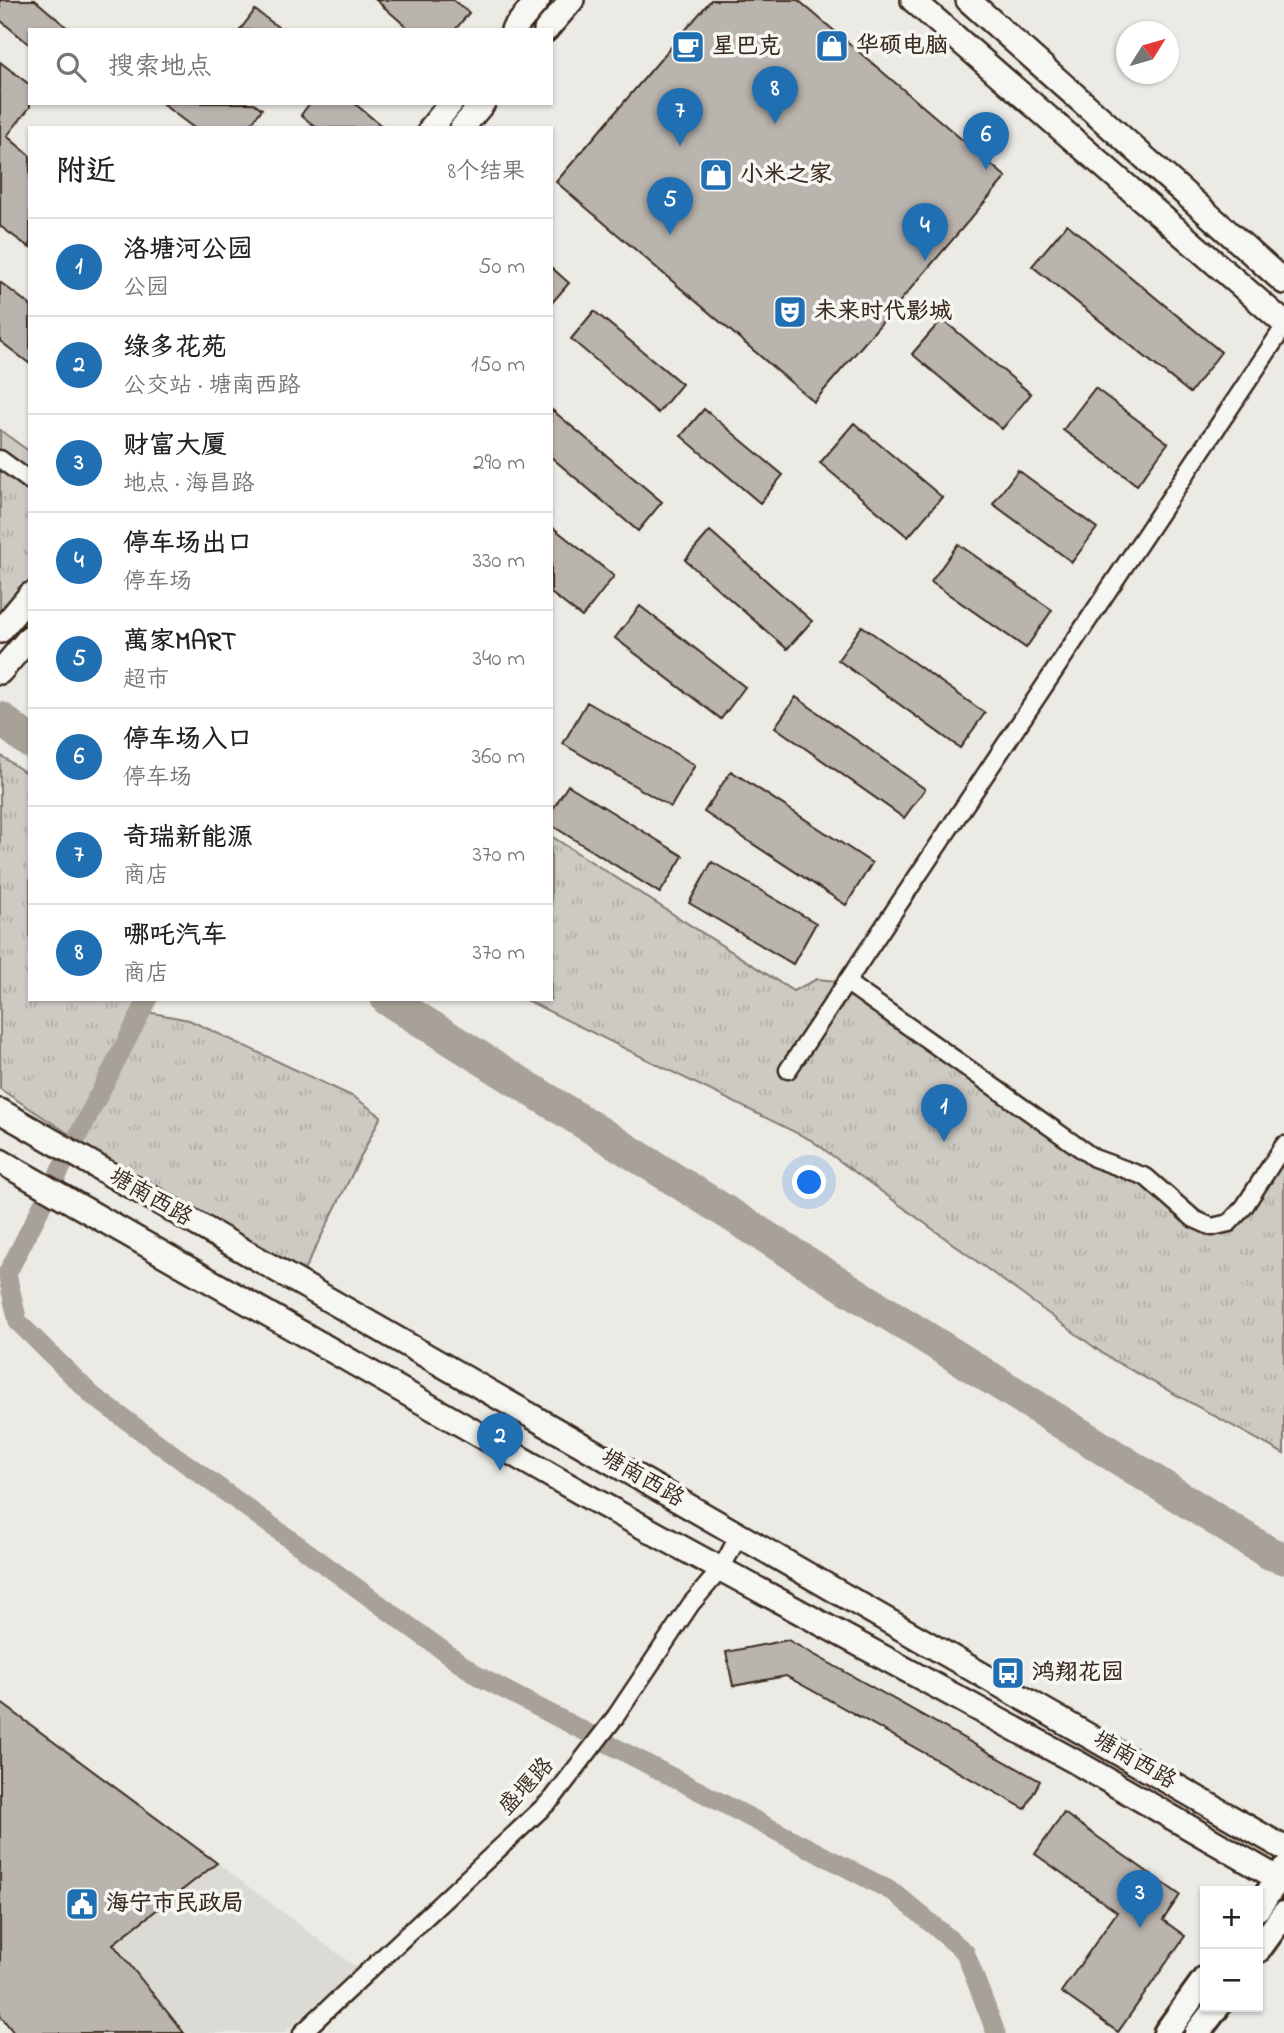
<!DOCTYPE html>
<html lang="zh">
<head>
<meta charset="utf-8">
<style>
	body { margin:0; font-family:"Indie Flower","LXGW WenKai TC",sans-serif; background:#f6f6f6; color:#222 }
	.controls { position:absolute; right:21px; bottom:21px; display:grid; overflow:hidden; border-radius:0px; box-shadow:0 2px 5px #0004 }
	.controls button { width:63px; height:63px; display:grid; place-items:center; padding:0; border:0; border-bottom:2px solid #e0e0e0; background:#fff; color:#222; font:35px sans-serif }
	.compass { position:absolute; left:1116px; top:21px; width:63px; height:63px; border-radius:50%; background:#fff; box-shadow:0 2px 5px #0004; rotate:53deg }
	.you { position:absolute; left:810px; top:1183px; width:24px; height:24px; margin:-18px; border:5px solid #fff; border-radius:50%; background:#1a73e8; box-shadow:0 0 0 10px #1a73e833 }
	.badge { display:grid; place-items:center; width:46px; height:46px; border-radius:50%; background:#1f6fb2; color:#fff; font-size:23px; font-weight:700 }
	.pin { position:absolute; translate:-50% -58px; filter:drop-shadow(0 2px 4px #0008) }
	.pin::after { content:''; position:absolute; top:37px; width:24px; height:21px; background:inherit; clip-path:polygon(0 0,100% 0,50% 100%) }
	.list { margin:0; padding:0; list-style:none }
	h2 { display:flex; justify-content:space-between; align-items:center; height:91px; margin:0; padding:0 28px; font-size:30px }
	h2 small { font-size:23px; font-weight:400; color:#767676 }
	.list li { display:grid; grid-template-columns:46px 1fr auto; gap:21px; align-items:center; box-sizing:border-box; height:98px; padding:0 28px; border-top:2px solid #e0e0e0 }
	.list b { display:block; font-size:26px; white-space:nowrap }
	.list p { margin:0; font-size:23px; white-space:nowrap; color:#767676 }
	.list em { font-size:23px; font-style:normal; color:#767676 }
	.icon { flex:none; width:38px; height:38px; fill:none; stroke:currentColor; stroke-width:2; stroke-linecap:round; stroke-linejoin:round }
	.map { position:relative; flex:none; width:1284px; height:2033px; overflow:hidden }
	.search { position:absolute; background:#fff; box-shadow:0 2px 5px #0004; left:28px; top:28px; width:525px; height:77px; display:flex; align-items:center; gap:18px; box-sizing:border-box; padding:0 24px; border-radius:0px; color:#767676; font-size:26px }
	.panel { position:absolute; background:#fff; box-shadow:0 2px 5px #0004; left:28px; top:126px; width:525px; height:875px; border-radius:0px }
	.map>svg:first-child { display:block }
</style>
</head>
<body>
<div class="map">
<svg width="1284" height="2033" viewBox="0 0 1284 2033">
	<defs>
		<pattern id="park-tufts" width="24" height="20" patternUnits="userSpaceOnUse" patternTransform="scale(1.75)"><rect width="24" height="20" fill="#cdcac4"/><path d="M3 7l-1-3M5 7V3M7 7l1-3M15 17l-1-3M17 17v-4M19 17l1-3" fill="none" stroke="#b1aea8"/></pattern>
	</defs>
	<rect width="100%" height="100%" fill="#ebeae5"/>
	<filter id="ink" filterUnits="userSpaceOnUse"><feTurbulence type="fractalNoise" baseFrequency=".0143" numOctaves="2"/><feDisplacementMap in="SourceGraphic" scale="14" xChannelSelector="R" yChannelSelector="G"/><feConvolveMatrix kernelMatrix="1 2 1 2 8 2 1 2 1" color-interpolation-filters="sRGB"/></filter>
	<g filter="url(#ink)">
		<path fill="#dcdad4" d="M217,1863l140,105 -73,65h-100l-71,-89z"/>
		<path fill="url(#park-tufts)" stroke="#847a71" stroke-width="2" d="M0,430l30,22v196l-30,-24z
			M0,755l30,21v223h113l-1,12 47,9 165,77 27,19 -83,167 -298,-194z
			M551,836l242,155 24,-12 29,3 248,176 52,19 48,42 35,4 55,-78v309l-175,-96 -298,-218 -287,-141h27z"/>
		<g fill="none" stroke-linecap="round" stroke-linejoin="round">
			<path stroke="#a8a198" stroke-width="19" d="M148,999l-141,275 11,48 75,74 385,280 417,217 70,59 31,81"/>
			<path stroke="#a8a198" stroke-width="33" d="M0,718l30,24
				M387,999l882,554 15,5"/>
		</g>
		<path fill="#bab4ae" stroke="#3b2a1e" stroke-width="2" d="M0,0h35l35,30h-40v15l-30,-25z
			M376,0h77l16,13 -14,17h-45z
			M711,0h87l208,177 -192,225 -258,-220z
			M255,10l27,20h-42z
			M0,62l30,23v22l-23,29 23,20v92l-30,-22z
			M161,103h93l8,6 -14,19h-54z
			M310,103h44l30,25h-67l-16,-13z
			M1067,224l154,128 -31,41 -158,-127z
			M551,267l18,16 -18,21z
			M0,282l30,23v59l-30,-23z
			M594,311l88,73 -24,29 -87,-74z
			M942,319l89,75 -29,35 -90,-75z
			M1095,388l73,55 -31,42 -74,-55z
			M551,409l111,93 -24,29 -87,-74z
			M704,409l79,66 -23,28 -79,-67z
			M854,423l88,74 -34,40 -88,-74z
			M1018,470l79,58 -25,34 -79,-58z
			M551,526l63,50 -32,41 -31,-24z
			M710,531l102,90 -25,28 -102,-89z
			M958,544l94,66 -26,38 -95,-66z
			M640,606l105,81 -24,32 -106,-81z
			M862,626l123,87 -25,35 -122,-88z
			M796,697l129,92 -21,29 -129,-91z
			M587,702l108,63 -24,42 -108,-63z
			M731,771l141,92 -26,42 -142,-93z
			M568,785l115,71 -23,37 -109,-68v-13z
			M712,862l104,61 -23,41 -104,-61z
			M788,1640l252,141 -15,28 -239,-133 -53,10 -7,-34z
			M0,1702l217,161 -104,81 71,89h-170l-14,-18z
			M1064,1813l116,82 -17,25 22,16 -67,96 -57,-40 56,-80 -82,-58z"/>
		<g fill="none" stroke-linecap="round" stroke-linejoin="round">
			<defs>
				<path id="street" d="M0,459l30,22
					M846,982l248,176 52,19 48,42 18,8 17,-4 15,-16 40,-62
					M788,1070l496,-743
					M302,2033l251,-235 63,-82 75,-112 30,-35 18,-34"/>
				<path id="secondary" d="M913,0l371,323
					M968,0l316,282
					M513,30l25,-30
					M546,30l26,-30
					M431,128l20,-25
					M462,128l21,-25
					M0,631l30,-36
					M0,672l30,-35
					M0,1111l1284,737
					M0,1161l592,338 484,263 208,120"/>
				<path id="primary" d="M1258,1908l26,-38
					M1258,1950l26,-36
					M1166,2033l39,-54
					M1197,2033l20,-26"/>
			</defs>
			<use href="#street" stroke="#3b2a1e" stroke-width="21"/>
			<use href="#secondary" stroke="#3b2a1e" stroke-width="28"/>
			<use href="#primary" stroke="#3b2a1e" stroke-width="30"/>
			<use href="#street" stroke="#f6f6f2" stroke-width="16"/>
			<use href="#secondary" stroke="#f6f6f2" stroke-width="23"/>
			<use href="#primary" stroke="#f6f6f2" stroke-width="24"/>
		</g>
	</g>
	<defs>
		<symbol id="shop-square" viewBox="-11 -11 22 22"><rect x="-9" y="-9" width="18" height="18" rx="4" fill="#1f6fb2" stroke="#f6f6f2"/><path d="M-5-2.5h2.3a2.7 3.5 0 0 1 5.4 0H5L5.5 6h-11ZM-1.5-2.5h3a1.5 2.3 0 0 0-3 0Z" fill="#fff"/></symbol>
		<symbol id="cafe-square" viewBox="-11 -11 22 22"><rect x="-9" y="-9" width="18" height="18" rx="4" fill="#1f6fb2" stroke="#f6f6f2"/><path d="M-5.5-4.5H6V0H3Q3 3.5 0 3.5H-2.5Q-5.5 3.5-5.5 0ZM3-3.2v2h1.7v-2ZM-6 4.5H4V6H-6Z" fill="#fff"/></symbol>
		<symbol id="theatre-square" viewBox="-11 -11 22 22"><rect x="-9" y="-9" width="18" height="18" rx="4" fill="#1f6fb2" stroke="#f6f6f2"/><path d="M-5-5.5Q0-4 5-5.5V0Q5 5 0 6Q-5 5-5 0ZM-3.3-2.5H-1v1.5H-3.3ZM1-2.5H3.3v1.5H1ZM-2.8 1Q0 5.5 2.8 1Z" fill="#fff"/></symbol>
		<symbol id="bus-square" viewBox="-11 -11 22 22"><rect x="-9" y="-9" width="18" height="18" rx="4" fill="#1f6fb2" stroke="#f6f6f2"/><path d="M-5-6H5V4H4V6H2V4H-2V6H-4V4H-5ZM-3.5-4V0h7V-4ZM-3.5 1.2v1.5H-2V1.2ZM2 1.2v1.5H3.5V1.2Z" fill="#fff"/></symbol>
		<symbol id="civic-square" viewBox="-11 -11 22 22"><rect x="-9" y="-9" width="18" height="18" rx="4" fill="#1f6fb2" stroke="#f6f6f2"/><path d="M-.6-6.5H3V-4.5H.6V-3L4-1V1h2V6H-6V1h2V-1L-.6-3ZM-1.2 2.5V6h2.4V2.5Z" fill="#fff"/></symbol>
	</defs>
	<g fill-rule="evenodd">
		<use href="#shop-square" x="813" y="27" width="38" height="38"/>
		<use href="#cafe-square" x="669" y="28" width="38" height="38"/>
		<use href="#shop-square" x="697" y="156" width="38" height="38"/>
		<use href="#theatre-square" x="771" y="293" width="38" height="38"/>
		<use href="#bus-square" x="989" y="1654" width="38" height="38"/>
		<use href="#civic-square" x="63" y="1885" width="38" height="38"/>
	</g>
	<g text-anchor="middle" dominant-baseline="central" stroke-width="7" stroke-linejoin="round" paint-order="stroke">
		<g font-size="23" font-weight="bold" fill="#3b2a1e" stroke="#f6f6f2" text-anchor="start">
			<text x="856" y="46">华硕电脑</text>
			<text x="712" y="47">星巴克</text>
			<text x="740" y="175">小米之家</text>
			<text x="814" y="312">未来时代影城</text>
			<text x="1032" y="1673">鸿翔花园</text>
			<text x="106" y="1904">海宁市民政局</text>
		</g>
		<g font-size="23" fill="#3b2a1e" stroke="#f6f6f2">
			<text transform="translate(150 1198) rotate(30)">塘南西路</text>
			<text transform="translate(642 1479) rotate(30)">塘南西路</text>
			<text transform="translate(1134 1761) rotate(30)">塘南西路</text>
			<text transform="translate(527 1787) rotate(-47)">盛堰路</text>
		</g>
	</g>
</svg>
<div class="controls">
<button>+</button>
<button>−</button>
</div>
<svg class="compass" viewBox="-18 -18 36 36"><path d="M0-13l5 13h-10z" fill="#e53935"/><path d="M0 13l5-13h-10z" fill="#767676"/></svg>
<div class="you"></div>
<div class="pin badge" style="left:944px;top:1142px">1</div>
<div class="pin badge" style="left:500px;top:1471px">2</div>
<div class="pin badge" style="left:1140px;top:1928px">3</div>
<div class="pin badge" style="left:925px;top:261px">4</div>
<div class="pin badge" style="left:670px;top:235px">5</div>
<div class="pin badge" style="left:986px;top:170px">6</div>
<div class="pin badge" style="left:680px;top:146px">7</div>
<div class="pin badge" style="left:775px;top:124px">8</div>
<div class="search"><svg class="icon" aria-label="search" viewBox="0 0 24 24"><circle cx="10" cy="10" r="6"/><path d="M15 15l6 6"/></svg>搜索地点</div>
<section class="panel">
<h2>附近<small>8个结果</small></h2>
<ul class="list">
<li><span class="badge">1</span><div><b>洛塘河公园</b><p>公园</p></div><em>50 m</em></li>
<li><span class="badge">2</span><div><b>绿多花苑</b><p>公交站 · 塘南西路</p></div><em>150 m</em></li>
<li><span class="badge">3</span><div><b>财富大厦</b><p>地点 · 海昌路</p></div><em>290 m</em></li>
<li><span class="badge">4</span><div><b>停车场出口</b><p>停车场</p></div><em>330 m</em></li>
<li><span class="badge">5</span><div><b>萬家MART</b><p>超市</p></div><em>340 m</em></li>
<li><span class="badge">6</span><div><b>停车场入口</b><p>停车场</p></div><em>360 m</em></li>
<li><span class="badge">7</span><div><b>奇瑞新能源</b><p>商店</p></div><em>370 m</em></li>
<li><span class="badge">8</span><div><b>哪吒汽车</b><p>商店</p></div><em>370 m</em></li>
</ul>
</section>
</div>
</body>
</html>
